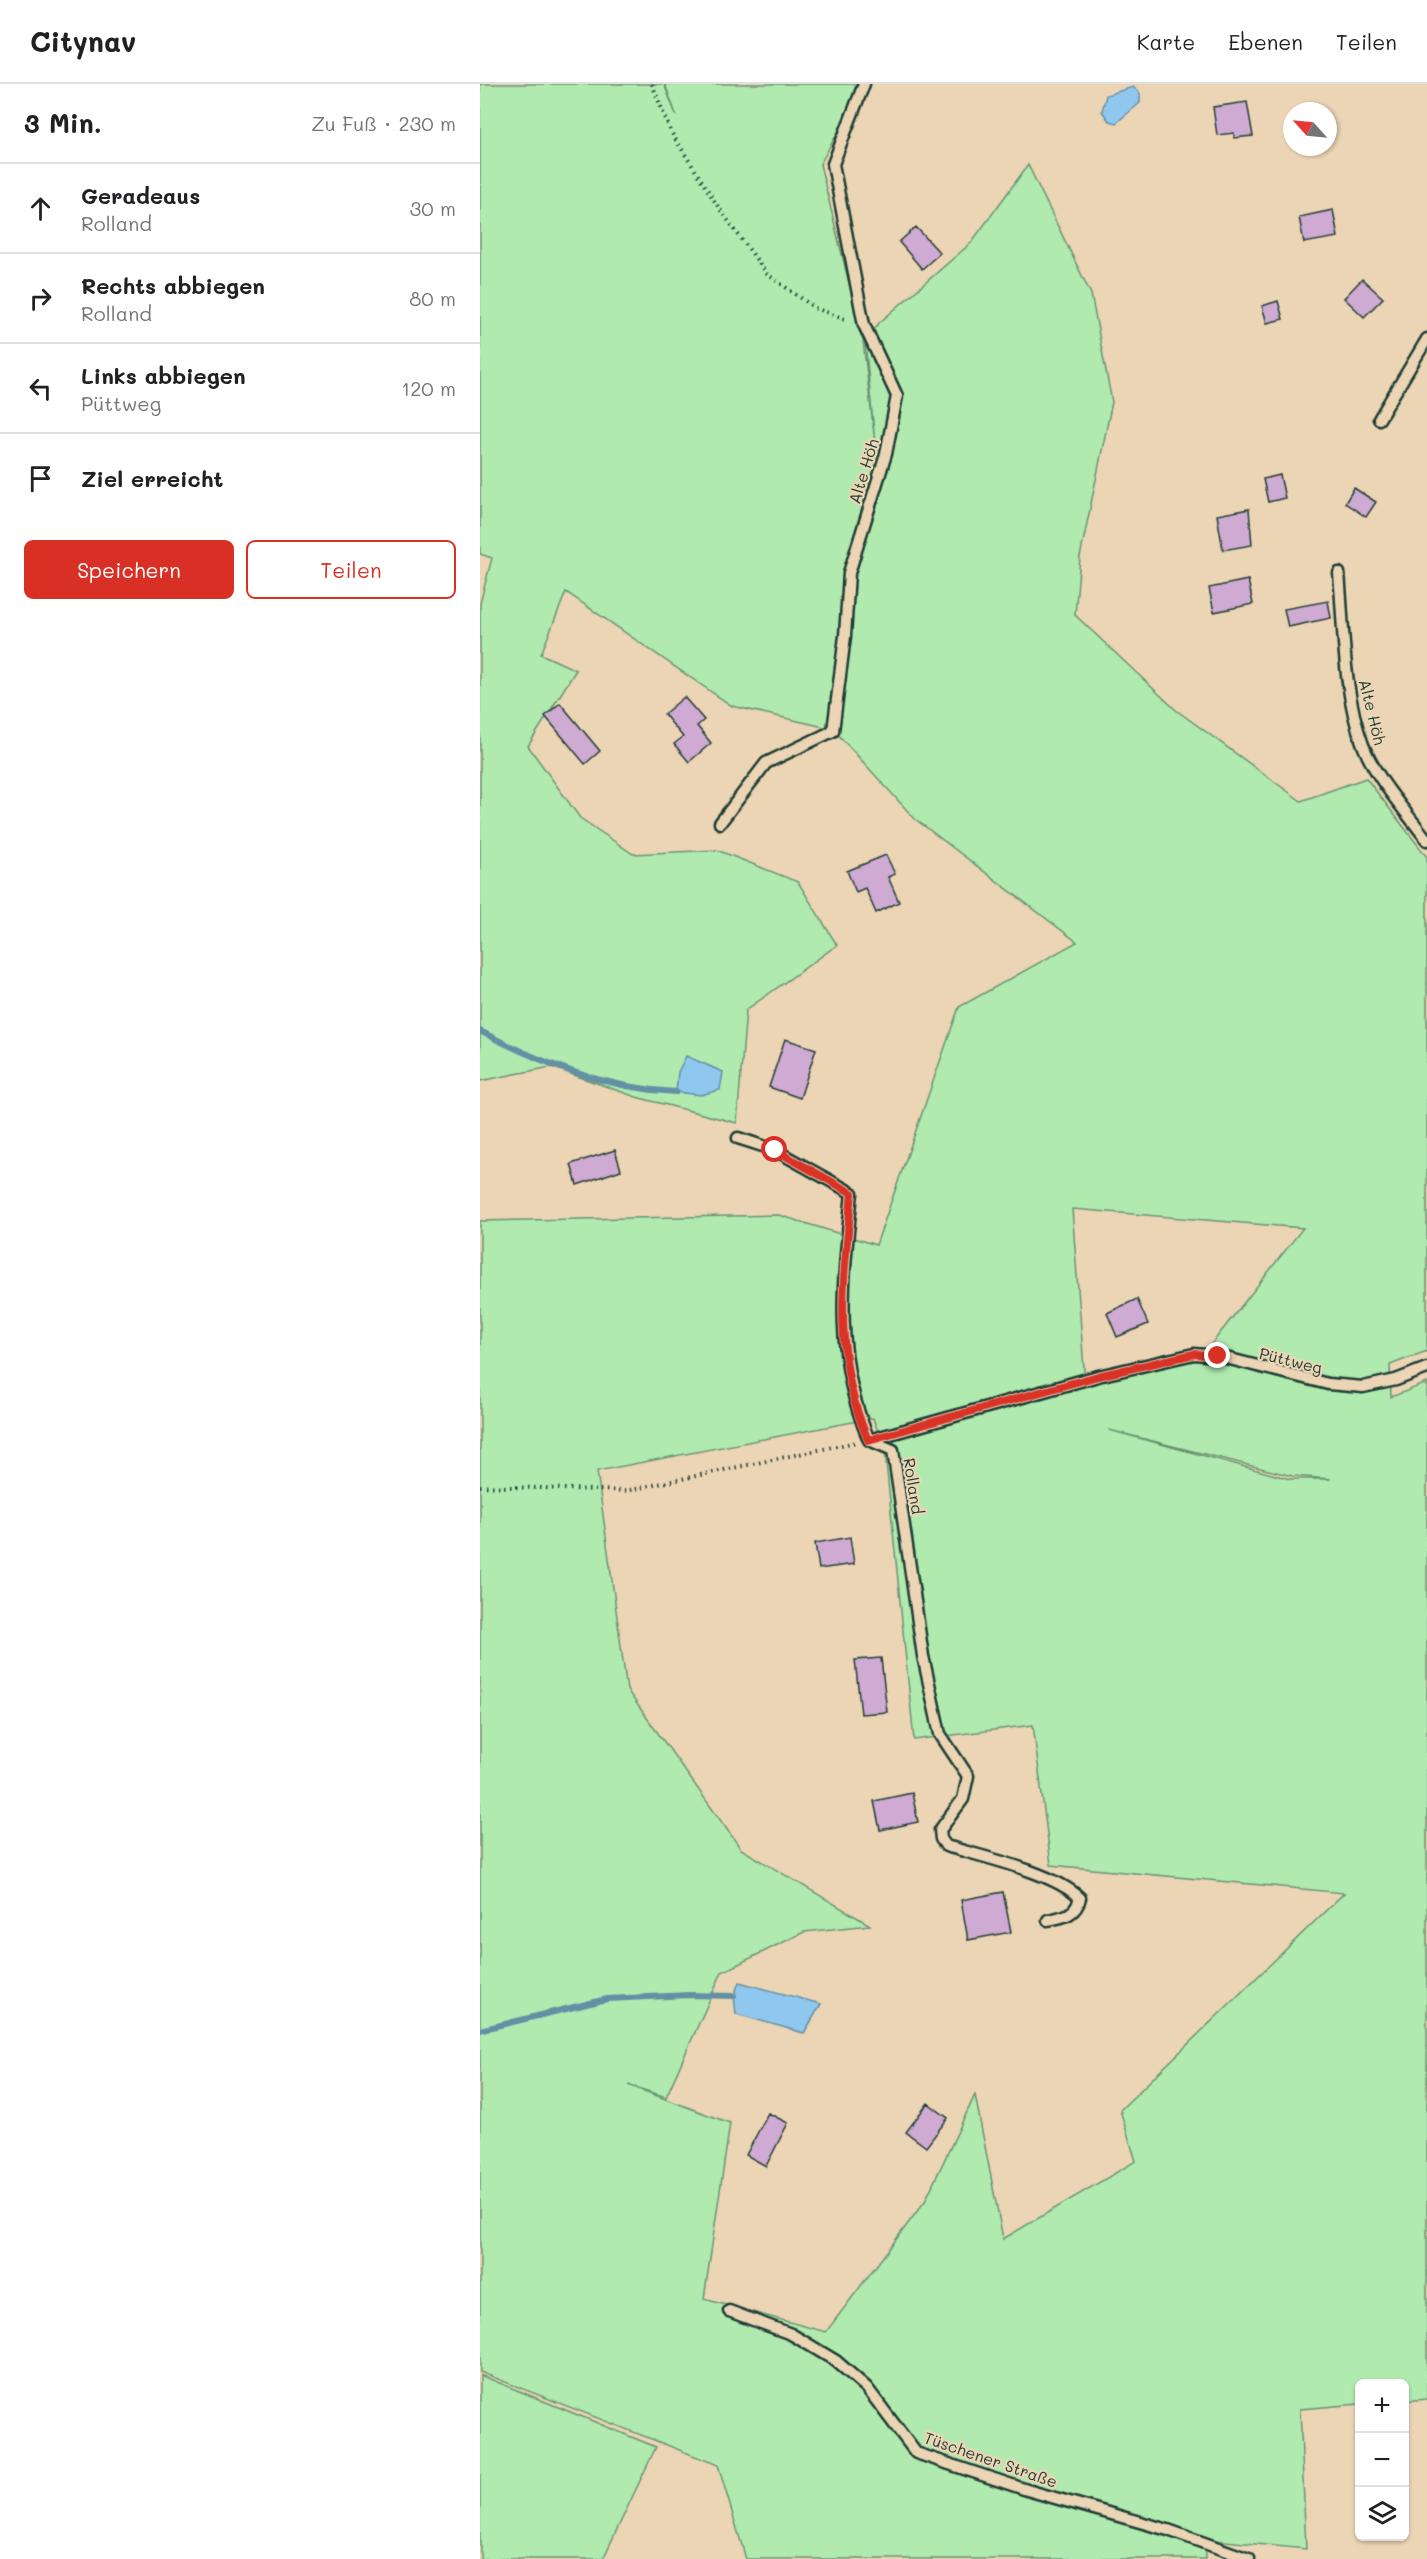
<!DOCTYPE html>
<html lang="de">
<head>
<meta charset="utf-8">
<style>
	body { margin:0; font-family:Mali,sans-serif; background:#f6f6f6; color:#202124 }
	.controls { position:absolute; right:18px; bottom:18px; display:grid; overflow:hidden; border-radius:9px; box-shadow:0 2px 4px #0004 }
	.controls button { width:54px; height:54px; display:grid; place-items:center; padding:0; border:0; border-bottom:2px solid #e0e0e0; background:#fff; color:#202124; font:30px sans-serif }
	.compass { position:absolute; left:803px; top:18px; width:54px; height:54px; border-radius:50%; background:#fff; box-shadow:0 2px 4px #0004; rotate:297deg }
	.stop { position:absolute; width:18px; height:18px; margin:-14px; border:4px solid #d93025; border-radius:50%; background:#fff }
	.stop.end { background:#d93025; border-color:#fff; box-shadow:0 2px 6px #0008 }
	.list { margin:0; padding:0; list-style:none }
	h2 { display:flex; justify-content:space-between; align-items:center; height:78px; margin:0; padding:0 24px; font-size:26px }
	h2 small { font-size:20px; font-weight:400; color:#757577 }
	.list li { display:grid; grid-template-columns:39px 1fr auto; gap:18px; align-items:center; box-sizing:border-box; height:90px; padding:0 24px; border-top:2px solid #e0e0e0 }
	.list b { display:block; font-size:22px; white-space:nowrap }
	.list p { margin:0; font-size:20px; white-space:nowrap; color:#757577 }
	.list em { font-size:20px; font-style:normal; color:#757577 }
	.actions { display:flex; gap:12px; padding:18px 24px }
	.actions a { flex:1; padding:14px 0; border:2px solid #d93025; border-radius:9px; text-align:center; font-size:21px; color:#d93025 }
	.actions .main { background:#d93025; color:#fff }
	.icon { flex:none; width:33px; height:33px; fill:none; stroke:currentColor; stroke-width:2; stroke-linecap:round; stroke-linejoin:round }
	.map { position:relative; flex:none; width:947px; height:2475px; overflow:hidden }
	header { display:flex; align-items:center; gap:36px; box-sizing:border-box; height:84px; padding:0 30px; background:#fff; border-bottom:2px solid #e0e0e0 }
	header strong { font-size:28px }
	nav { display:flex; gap:33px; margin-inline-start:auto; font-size:21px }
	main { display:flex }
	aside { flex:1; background:#fff }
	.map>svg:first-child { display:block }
</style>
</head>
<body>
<header>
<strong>Citynav</strong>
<nav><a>Karte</a><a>Ebenen</a><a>Teilen</a></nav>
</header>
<main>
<aside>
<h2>3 Min.<small>Zu Fuß · 230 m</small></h2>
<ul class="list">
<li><svg class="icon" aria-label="ahead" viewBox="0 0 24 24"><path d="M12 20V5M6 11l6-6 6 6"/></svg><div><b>Geradeaus</b><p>Rolland</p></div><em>30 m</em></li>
<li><svg class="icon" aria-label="right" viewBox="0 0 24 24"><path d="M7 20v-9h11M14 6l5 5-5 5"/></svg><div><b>Rechts abbiegen</b><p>Rolland</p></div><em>80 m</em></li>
<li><svg class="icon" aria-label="left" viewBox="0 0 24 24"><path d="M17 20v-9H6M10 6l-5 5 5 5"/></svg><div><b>Links abbiegen</b><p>Püttweg</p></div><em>120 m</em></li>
<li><svg class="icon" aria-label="arrive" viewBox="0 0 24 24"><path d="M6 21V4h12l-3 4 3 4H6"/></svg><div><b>Ziel erreicht</b></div></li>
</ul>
<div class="actions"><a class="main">Speichern</a><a>Teilen</a></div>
</aside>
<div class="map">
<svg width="947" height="2475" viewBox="0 0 947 2475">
	<rect width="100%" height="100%" fill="#ecd5b5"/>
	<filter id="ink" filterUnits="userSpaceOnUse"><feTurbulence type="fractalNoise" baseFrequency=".0167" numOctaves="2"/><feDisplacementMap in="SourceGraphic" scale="12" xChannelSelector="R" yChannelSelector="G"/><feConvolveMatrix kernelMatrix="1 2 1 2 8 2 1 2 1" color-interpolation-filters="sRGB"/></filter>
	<g filter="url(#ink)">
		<path fill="#b0eaaf" stroke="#689472" stroke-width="1.5" fill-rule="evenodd" d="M0,0h184l13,33 -12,-33h200l-45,80 43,177 12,102 -10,-101 14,-19 92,-80 57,-78 63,129 21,108 -32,155 -5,58 101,95 125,91 65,-23 61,79v494l-37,14 1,32 36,-14v1016l-22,2 -1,-17h-44l-1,20 -59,5 6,140 -102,-10 1,20h-459l-28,-94 -238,-93v-1151l299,-6 97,30 83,-238 118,-65 -162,-123 -82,-90 -101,-23 -166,-114 -25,62 35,16 -48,76 52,72 53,36 84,-4 81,32 39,63 -91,65 -9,113 -101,-26 -85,-30 -71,14v-478l12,-45 -12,-4zM592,1125l231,19 -94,119 -124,35zM393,1334l12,34 29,288 119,-15 18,140 293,28 -224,217 16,51 -133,78 -28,-144 -50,106 -99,131 -122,-33 26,-176 -102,-38 38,12 56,-125 82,-40 66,-7 -129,-76 -114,-159 -30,-219zM629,1346l183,46 39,3h-41z
			M0,2291l176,72 -53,112h-123z"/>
		<path fill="#90c7ee" stroke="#6390a4" stroke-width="1.5" d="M653,3l7,6v10l-24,20 -7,-2 -7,-10 4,-16z
			M206,972l37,16 -3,18 -19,5 -25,-3 2,-20z
			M259,1898l82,22 -17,29 -68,-19 -2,-18z"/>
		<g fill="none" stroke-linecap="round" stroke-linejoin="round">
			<path stroke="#6390a4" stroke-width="6" d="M0,947c63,33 124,57 196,61
				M0,1946l127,-31 82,-4 45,1"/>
		</g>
		<path fill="#cfaad2" stroke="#1f3d34" stroke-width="1.5" d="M767,18l6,34 -19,2v-5l-17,2 -4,-28z
			M853,126l5,27 -34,6 -5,-26z
			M436,143l24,26 -18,16 -23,-27z
			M882,195l21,19 -19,19 -20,-19z
			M798,217l5,18 -16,4 -5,-17z
			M800,391l5,23 -17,4 -5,-23z
			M874,404l22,14 -10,15 -21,-14z
			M769,425l3,36 -29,5 -6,-35z
			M768,496l5,24 -39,8 -5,-24z
			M848,517l3,17 -43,9 -4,-18z
			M204,613l20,23 -7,6 14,17 -22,19 -15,-18 9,-7 -19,-23z
			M80,619l40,48 -15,13 -40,-48z
			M406,771l9,19 -7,3 11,25 -23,11 -11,-25 -9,4 -9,-21z
			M305,955l31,10 -16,49 -31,-11z
			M135,1066l6,20 -44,15 -6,-21z
			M657,1215l11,25 -31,13 -10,-24z
			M370,1453l4,27 -35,5 -4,-26z
			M401,1574l6,54 -26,2 -6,-54z
			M432,1709l6,29 -38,8 -6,-29z
			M523,1808l8,40 -43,8 -7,-40z
			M448,2019l20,15 -22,29 -20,-15z
			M288,2029l20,10 -22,43 -20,-11z"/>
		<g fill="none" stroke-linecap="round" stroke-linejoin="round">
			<defs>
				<path id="service" d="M899,335l48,-80
					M859,489c5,56 4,119 24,172 13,34 42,65 64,95
					M240,739l46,-60 67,-32 12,-95 4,-63 37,-119 11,-58 -33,-71 -31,-161 31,-80
					M258,1054l37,12 77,43c-9,87 -19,163 17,247l24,10 30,206 17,78 28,42 -5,23 -23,31 1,9 5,7c37,11 107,26 134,52 -4,17 -16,19 -32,22
					M389,1356l229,-64 96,-22 24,2 110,28 35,3 33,-7 31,-12
					M249,2227l62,23 45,27 31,27 49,65 111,37 141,40 81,29"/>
			</defs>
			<use href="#service" stroke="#1f3d34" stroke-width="15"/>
			<path stroke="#1f3d34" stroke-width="4" stroke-dasharray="1.5 4.5" stroke-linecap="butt" d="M172,0l19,48 48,76 48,66 48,34 33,12
				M0,1402l145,5 231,-49"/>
			<use href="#service" stroke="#ecd5b5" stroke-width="10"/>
		</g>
	</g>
	<g fill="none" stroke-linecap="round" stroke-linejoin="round" filter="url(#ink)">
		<path stroke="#d93025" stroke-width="8" d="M295,1066l77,43c-9,87 -20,164 16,247l230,-64 96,-22 24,2"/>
	</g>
	<g text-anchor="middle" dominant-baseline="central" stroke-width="4.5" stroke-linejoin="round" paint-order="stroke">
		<g font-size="16" fill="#1f3d34" stroke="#ecd5b5">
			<text transform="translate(383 387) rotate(-73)">Alte Höh</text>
			<text transform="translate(893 628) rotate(76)">Alte Höh</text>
			<text transform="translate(811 1276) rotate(14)">Püttweg</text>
			<text transform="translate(434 1402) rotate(81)">Rolland</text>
			<text transform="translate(511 2375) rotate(19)">Tüschener Straße</text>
		</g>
	</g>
</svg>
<div class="controls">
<button>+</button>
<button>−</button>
<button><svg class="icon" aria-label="layers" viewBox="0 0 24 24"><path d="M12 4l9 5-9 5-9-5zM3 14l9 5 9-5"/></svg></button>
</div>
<svg class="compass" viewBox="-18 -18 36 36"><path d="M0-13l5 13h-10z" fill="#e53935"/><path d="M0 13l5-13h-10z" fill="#757577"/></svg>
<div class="stop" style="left:295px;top:1066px"></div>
<div class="stop end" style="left:738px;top:1272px"></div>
</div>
</main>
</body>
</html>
